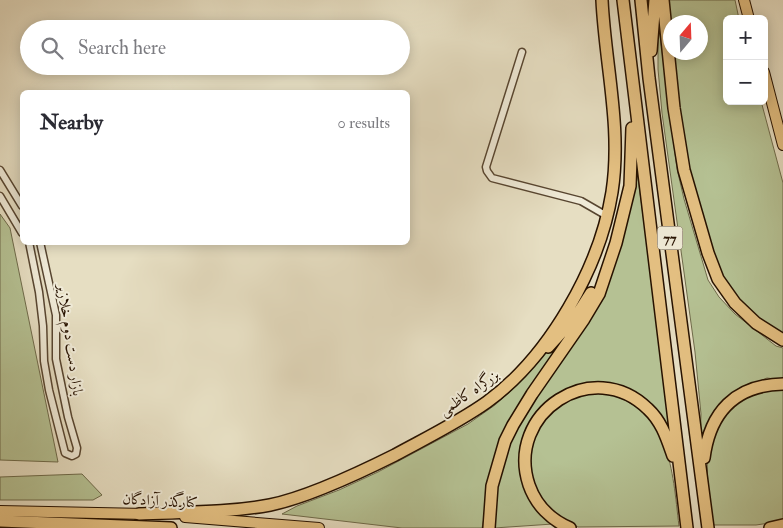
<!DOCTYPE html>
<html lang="en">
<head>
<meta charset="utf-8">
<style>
	body { margin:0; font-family:"IM FELL Double Pica",Amiri,serif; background:#f2f2f3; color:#2b2b33 }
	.controls { position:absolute; right:15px; top:15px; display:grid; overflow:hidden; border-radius:8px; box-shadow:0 2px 12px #0003 }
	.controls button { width:45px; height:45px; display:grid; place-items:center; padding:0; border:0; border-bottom:1px solid #e1e1e2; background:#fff; color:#2b2b33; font:25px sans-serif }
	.compass { position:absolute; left:663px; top:15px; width:45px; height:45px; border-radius:50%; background:#fff; box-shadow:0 2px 12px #0003; rotate:19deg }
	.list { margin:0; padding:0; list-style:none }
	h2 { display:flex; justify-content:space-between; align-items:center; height:65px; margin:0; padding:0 20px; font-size:21px }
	h2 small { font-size:16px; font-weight:400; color:#7c7c81 }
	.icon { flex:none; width:28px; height:28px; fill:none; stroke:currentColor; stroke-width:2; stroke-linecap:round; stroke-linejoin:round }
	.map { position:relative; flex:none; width:783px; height:528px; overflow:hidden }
	.search { position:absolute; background:#fff; box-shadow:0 2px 12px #0003; left:20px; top:20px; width:390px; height:55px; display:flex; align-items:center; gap:12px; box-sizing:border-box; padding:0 18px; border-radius:28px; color:#7c7c81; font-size:19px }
	.panel { position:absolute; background:#fff; box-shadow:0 2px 12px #0003; left:20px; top:90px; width:390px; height:155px; border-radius:8px }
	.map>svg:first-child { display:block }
</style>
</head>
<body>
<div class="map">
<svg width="783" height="528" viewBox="0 0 783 528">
	<rect width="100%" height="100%" fill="#e6dec2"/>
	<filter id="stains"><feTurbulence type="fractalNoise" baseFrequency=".004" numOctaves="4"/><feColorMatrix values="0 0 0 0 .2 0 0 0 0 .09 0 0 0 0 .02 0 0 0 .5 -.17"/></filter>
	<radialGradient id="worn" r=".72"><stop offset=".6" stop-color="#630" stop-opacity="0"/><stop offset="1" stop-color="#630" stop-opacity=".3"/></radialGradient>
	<path fill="#b5c193" stroke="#6e6a4a" d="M668,0h67l4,19h-12v82h34l22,82v152l-6,-2 -34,-26 -21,-32 -6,-16 -31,-102 -13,-104 28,-1v-30h-30z
		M658,19l19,150 7,30 24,81 11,17 16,17 41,32 7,2v32l-16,-2 -25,10 -42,61 1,-35 -6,-62 -33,-239 -4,-44z
		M635,157l20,144 16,139 -23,-36 -68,-19 -16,6 -10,6 -19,19 -8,12 -5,15 -1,30 4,12 28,39 -59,4 2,-41 15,-49 99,-162c16,-39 22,-77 25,-119z
		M0,214l10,14 48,234 -58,-2z
		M581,314l-61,90 -34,104 -4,20h-80l-120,-14 15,-8 42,-16 39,-18 90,-48 27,-19 19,-17z
		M783,389v132l-27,4h-45l-3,-33 -1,-36 12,-38 23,-20 16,-7z
		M605,393c66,17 67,76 74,133l-101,1 -17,-7 -21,-22 -11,-30 4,-31 18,-27 16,-10 19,-6z
		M82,474l20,21 -9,5h-93v-23z"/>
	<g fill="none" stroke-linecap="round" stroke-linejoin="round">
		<defs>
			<path id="minor" d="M522,52l-36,115 1,4 5,7 89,23 26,15
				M0,170l22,36
				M0,196l22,37
				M29,242l10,50 4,34 1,35 5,29 16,63 7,3 4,-2 1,-6 -9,-31 -12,-58v-44l-16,-73"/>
			<path id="primary" d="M744,0l5,19
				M764,72l19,73
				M0,511l146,3
				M185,517l134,11"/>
			<path id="trunk" d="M623,0l64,528
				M641,0l8,78 59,450
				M663,0l11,108 10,62 24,83 10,26 17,24 21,20 27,17
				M651,51l4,-51
				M548,347l29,-32 14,-22
				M704,458c6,-46 31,-73 79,-74
				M139,514c44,-2 88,-1 131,-9 39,-8 89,-32 125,-50 31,-17 64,-33 92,-53 63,-46 113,-135 125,-210 10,-65 -7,-128 -10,-192
				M0,521l171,7
				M489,528l3,-42 13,-45 8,-16 19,-31 52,-75 15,-25 17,-51 14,-57 2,-58
				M570,528c-19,-8 -34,-23 -41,-43 -24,-72 64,-130 119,-76 14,13 19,30 25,47
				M770,528l13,-3"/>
		</defs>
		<use href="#minor" stroke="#574530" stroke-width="9"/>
		<use href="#primary" stroke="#271200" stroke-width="12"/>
		<use href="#trunk" stroke="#271200" stroke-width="14"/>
		<use href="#minor" stroke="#efead7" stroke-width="6"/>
		<use href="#primary" stroke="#e3bf81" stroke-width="10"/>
		<use href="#trunk" stroke="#e3bf81" stroke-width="11"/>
	</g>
	<g text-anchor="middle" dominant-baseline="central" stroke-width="4" stroke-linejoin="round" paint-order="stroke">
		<rect fill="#efead7" stroke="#635340" stroke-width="1" x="657.5" y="226.5" width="25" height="23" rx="4"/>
		<g font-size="14" font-weight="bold" fill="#271200">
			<text x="670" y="238">77</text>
		</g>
		<g font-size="15" fill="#271200" stroke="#efead7">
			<text transform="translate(70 340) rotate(82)">بازار دست دوم خلازیر</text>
			<text transform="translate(469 393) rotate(-35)">بزرگراه کاظمی</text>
			<text transform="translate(160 501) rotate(3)">کنارگذر آزادگان</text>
		</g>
	</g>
	<rect width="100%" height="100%" filter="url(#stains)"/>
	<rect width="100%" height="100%" fill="url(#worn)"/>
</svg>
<div class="controls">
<button>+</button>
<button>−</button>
</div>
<svg class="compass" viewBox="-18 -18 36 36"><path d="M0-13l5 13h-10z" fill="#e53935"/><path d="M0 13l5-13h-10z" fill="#7c7c81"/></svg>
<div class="search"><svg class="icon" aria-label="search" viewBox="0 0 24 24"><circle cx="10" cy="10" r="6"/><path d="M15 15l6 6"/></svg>Search here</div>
<section class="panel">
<h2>Nearby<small>0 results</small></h2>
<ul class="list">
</ul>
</section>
</div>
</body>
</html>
